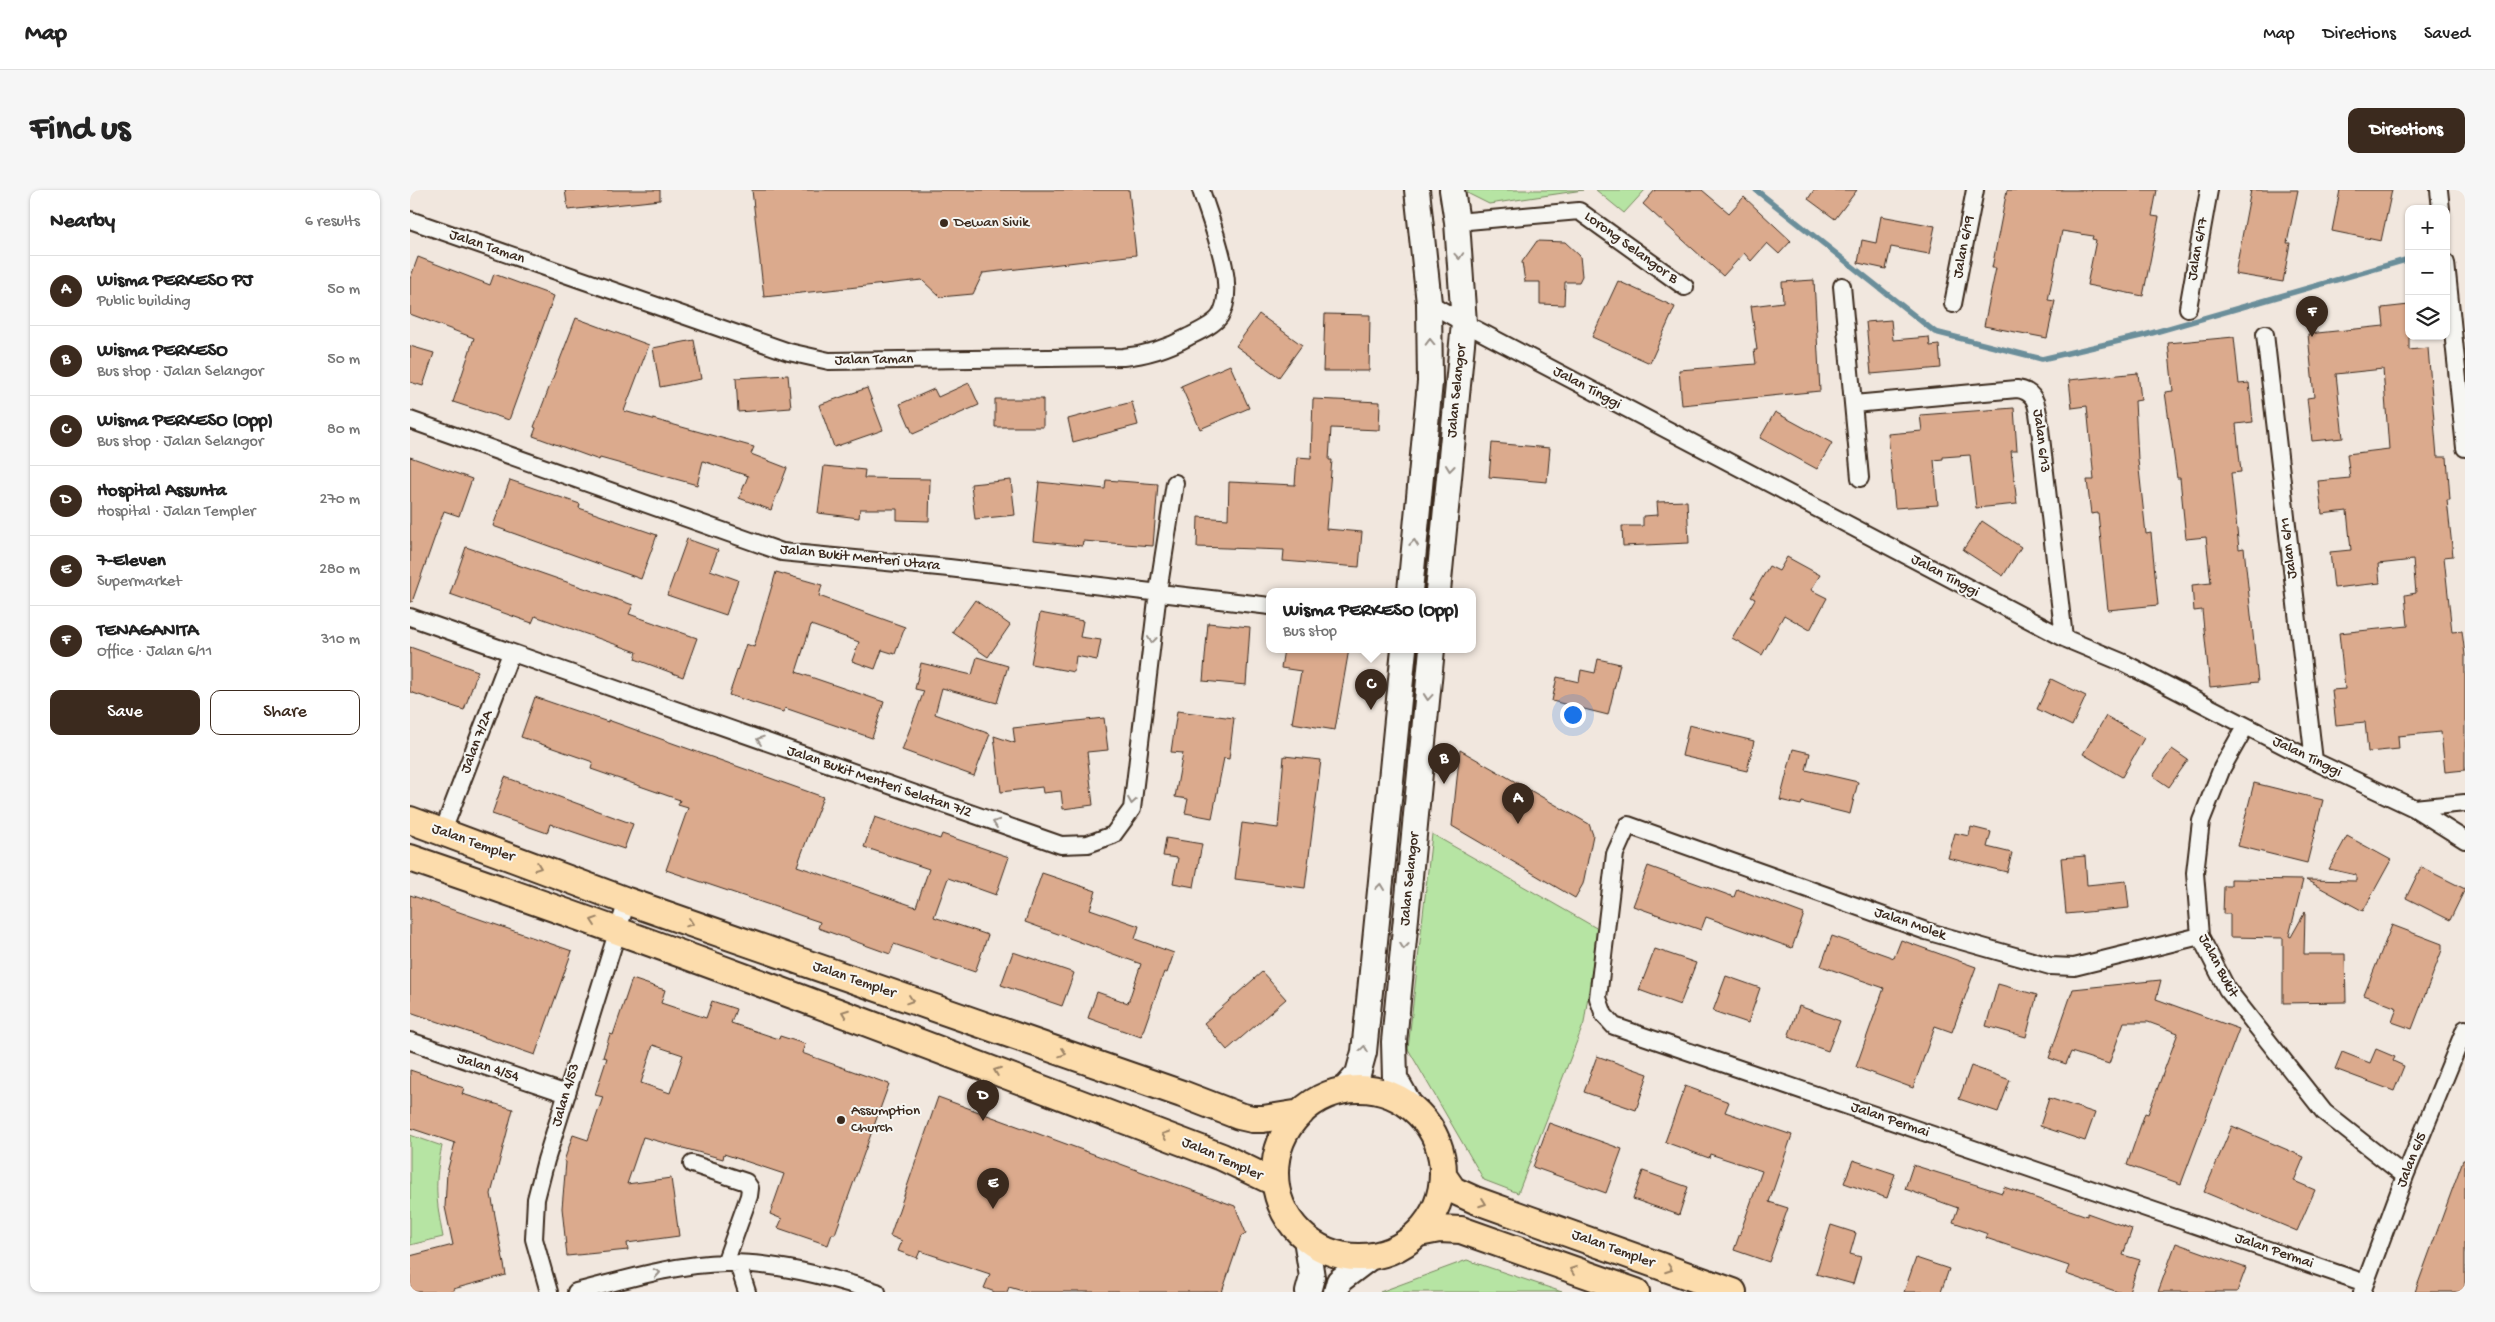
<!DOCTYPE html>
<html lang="en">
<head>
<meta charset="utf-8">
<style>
	body { margin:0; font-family:"Gochi Hand",sans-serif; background:#f6f6f6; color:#222 }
	.controls { position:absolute; right:15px; top:15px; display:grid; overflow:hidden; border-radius:10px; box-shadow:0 1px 4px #0004 }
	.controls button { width:45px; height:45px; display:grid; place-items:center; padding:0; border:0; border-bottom:1px solid #e0e0e0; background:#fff; color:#222; font:25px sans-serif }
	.you { position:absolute; left:1162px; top:524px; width:18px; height:18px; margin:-12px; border:4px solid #fff; border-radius:50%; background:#1a73e8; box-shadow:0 0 0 8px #1a73e833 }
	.badge { display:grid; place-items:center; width:32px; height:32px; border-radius:50%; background:#3b2a1e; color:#fff; font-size:16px; font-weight:700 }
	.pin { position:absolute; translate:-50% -41px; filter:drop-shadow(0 1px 2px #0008) }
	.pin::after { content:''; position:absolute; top:26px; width:18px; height:15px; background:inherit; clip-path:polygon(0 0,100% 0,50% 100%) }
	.popup { position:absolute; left:856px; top:398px; width:210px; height:65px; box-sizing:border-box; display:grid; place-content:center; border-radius:10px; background:#fff; filter:drop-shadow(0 1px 4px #0005); font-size:16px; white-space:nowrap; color:#767676 }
	.popup b { font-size:19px; color:#222 }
	.popup::after { content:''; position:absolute; left:50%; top:100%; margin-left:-10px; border:10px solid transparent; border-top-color:#fff }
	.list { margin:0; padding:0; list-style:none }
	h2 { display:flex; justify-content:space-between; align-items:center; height:65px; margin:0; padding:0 20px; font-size:21px }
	h2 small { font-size:16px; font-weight:400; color:#767676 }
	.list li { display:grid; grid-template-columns:32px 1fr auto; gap:15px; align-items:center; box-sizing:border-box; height:70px; padding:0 20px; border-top:1px solid #e0e0e0 }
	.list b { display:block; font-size:19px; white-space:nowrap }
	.list p { margin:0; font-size:16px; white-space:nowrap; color:#767676 }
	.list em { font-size:16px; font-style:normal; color:#767676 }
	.actions { display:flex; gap:10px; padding:15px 20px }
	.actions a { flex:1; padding:11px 0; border:1px solid #3b2a1e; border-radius:10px; text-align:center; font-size:18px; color:#3b2a1e }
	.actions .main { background:#3b2a1e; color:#fff }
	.icon { flex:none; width:28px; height:28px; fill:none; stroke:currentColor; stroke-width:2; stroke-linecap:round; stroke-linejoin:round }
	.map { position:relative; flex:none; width:2055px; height:1102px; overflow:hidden; border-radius:10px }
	header { display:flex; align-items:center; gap:30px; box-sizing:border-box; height:70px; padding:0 25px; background:#fff; border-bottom:1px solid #e0e0e0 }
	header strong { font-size:24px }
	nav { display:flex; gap:28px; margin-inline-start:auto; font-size:18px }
	.intro { display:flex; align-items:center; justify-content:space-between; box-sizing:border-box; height:120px; padding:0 30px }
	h1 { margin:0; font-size:35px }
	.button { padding:12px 22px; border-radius:10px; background:#3b2a1e; color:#fff; font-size:18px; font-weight:700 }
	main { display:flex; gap:30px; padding:0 30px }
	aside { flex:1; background:#fff; border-radius:10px; box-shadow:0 1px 4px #0004 }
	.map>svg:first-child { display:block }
</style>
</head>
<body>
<header>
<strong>Map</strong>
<nav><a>Map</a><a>Directions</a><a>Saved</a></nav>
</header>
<div class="intro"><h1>Find us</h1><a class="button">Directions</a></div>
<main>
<aside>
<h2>Nearby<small>6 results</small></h2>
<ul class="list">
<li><span class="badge">A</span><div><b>Wisma PERKESO PJ</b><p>Public building</p></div><em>50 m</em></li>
<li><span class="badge">B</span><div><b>Wisma PERKESO</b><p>Bus stop · Jalan Selangor</p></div><em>50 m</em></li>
<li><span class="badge">C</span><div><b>Wisma PERKESO (Opp)</b><p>Bus stop · Jalan Selangor</p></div><em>80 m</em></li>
<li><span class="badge">D</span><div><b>Hospital Assunta</b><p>Hospital · Jalan Templer</p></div><em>270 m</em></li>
<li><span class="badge">E</span><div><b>7-Eleven</b><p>Supermarket</p></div><em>280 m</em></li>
<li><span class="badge">F</span><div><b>TENAGANITA</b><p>Office · Jalan 6/11</p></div><em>310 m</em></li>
</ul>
<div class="actions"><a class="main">Save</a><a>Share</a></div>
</aside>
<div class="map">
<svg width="2055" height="1102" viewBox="0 0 2055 1102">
	<rect width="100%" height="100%" fill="#f1e7de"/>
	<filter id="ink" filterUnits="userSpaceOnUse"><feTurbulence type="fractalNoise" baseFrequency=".02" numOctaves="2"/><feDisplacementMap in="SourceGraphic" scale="10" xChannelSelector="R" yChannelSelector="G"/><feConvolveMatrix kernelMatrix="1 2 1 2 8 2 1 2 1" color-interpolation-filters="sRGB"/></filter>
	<g filter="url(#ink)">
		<path fill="#b6e4a3" stroke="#788760" d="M1057,0h116l-94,14 -22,-11z
			M1186,0h49l-21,23z
			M1022,644l166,95 -14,94 -66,170 -34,-13 -76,-131z
			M0,945l32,11c-8,36 -6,55 1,91l-33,8z
			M1057,1070l95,32h-182z"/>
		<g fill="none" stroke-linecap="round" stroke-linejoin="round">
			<path stroke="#6b8e9a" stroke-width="5.5" d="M1346,0l179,142 107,27 103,-24 264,-76"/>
		</g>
		<path fill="#dbaa8d" stroke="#3b2a1e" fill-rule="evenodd" d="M155,0h95v10l-92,10z
			M342,0h377l7,65 -153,18 -10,21 -33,3 -18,-17 -158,17z
			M1245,0h47l27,23 15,-16 47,44 -12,13 -12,-11 -16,18 -7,-8 -21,23 -80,-72z
			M1404,0h43l-22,29 -27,-20z
			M1597,0h150l-5,26 7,1 -16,79 -56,-11 9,-45 -4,-1 1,-3 -31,-5 -14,69 7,1 -8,37 -63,-12 12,-58h-4z
			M1841,0h47l-11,53h3l-7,39 -48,-8z
			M1930,0h52l-11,51 -49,-10z
			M1471,26l54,10 -6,28 -38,-7 -5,22 -28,-6 4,-23 14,3z
			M1127,51l28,1 15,14 2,20 -3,6h-14l-1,23 -24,-1v-22h-15l-3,-20z
			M8,67l72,28 4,-11 60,22 -45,124 -56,-18 21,-64 -64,-24v-35z
			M1404,90l6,111 -138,14 -3,-35 77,-6 -2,-14h3l-6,-44 32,-4 -1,-20z
			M1208,91l57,26 -25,56 -58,-26z
			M1999,115v45l19,-2 9,109h10l3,43h-3l6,56 -9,1 8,75 10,-1 3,24v115l-20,2 -4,-40 -43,4 1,13 -31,3 -3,-30 -29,3 -4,-35 13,-1 -6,-56 69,-7 -3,-31 11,-2 -3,-33 -35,4 2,19 -46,5 -4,-36 21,-2 -4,-39 -25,3 -4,-33 32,-3 -3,-24 42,-5 -6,-80 -47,5 7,64 -31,3 -5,-43 7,-1 -6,-63 76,-8 -2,-18z
			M849,124l43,31 -23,32 -43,-31z
			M915,124l45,1 -1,56h-46z
			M166,128l73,27 -25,66 130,36 -3,7 36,14 -16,42 -32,-12 9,-22 -45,-15 -6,24 -97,-27 -1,2 -66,-24 3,-8 -2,-1z
			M1481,130l2,20 36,-3 1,9 9,-1 2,23 -70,6 -5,-52z
			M1824,147l5,47 10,-1 4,39 -17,2 5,48 -10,1 8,76 5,-1 14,134 -48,5 -8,-77 -8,1 -2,-26 19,-2 -5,-46 -20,2 -6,-61h-3l-12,-86 8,-1 -5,-48z
			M284,150l7,39 -41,8 -7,-39z
			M0,156l24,7 -11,33 -13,-4z
			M820,175l19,43 -49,21 -19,-43z
			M1728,183l3,27 -6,1 3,59 8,74 5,-1 7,72 -50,5 -10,-97 -7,1 -4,-34h7l-7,-74 -15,2 -3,-28z
			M378,185l3,33 -53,4 -2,-34z
			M559,193l10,22 -66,29 -13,-30 34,-15 4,8z
			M457,198l16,42 -49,17 -15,-42z
			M585,209h48v28h-48z
			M903,209l67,3 -1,28 -48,-2 -2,32h3l-6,69 36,3 -3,35 -76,-6 1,-11 -87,-3 1,-30 30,2 1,-37 66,3 2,-28 14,1z
			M722,212l6,23 -65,17 -5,-23z
			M1604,218l3,43h-6l6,53 -41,4 -6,-53 -27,2v2l-9,1 4,45 -43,3 -7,-74 34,-3 -2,-16z
			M1365,222l57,31 -15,26 -57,-31z
			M1082,253l58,5 -3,34 -58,-5z
			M0,267l62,22 -13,37 -15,-5 -32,91h-2z
			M414,276l41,4 -1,8 66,1 -1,42 -32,-1v-11h-37l-1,9 -41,-5z
			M100,290l70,24 -1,4 78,27 -16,44 -148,-53z
			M601,290l4,35 -40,4 -4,-35z
			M696,290l52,4 -5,62 -70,-5 -1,5 -49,-5 6,-59 66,7z
			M1277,311l2,42 -66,3 -1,-20h21v-10l15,-1 -1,-13z
			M1572,331l39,26 -18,29 -40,-26z
			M277,349l31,11 -8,20 28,10 -12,35 -59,-20z
			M56,357l167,58 -4,9 68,24 -14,39 -48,-18 2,-7 -102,-36 -3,7 -82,-29z
			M1377,367l33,18 -9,15 16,8 -17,32 -26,-15 -22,40 -30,-17 23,-39 -4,-2 18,-31 10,5z
			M366,382l46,13 -3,11 86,31 -10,27 -13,-4 -7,19 -23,-8 7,-19 -48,-17 -15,47 88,30 -12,36 -87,-30 -2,4 -54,-17 17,-51 8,3z
			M565,410l35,25 -22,32 -36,-25z
			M630,423l43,8 -3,16 21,3 -4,20 -21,-4 -2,16 -43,-8z
			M798,433l42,4 -4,58 -43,-4z
			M0,457l68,24 -14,39 -54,-18z
			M874,459h65l-14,81 -43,-7 9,-52 -20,-3z
			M567,467l31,9 -11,37 -55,-15 -7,26 55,20 -16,42 -72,-26 22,-59 -9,-2 6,-26 51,12z
			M1188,469l22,5 -12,51 -56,-14 5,-24 22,5 2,-12 14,3z
			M1641,489l35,17 -14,30 -35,-17z
			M125,507l73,25v-2l215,77 -26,69 119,41 13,-38 -65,-22 11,-30 65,22 2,-5 67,23 -13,38 -48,-17 -14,39 54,18 -13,37 -81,-28 -4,10 -72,-26 2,-6 -154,-52 22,-62 -10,-3 2,-5 -89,-31 2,-7 -72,-25z
			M767,521l57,7 -5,41 -5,-1 -12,60 -27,-5 3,-14 -13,-2 8,-44 -12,-1z
			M1696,526l38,22 -22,39 -39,-23z
			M694,528l4,32 -21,2 6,53 -30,4 -2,-18 -18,2 -1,-6 -41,5 -7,-56 21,7 -2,-15z
			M1279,535l65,16 -7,30 -65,-15z
			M1383,559l17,4 -4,17 52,12 -8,32 -48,-12 -1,3 -21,-5z
			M1762,559l16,11 -19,27 -16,-11z
			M1050,560l129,74 4,11 -10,49 -8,14 -123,-72z
			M874,566l37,4 -16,128 -70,-9 7,-56 36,5z
			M95,587l128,47 -9,25 -74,-25 -3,9 -55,-19z
			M1844,593l69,17 -16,63 -69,-17z
			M1561,637l20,5 -4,15 25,6 -5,19 -59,-14 7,-25 14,3z
			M1937,646l44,24 -28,51 -57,-31 50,1v-6l-27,-6z
			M756,648l36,6 -8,43 -21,-4 5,-25 -15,-2z
			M1675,666l2,29 39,-4 3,27 -63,6 -5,-56z
			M1238,676l86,31 3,-8 67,25 -12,34 -86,-31 -5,13 -68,-24z
			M2011,677l44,22 -15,31 -44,-22z
			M632,683l54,18 -6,18 49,17 -4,13 39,14 -7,20 -3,-1 -23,65 -53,-19 9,-26 31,11 13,-39 -116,-42z
			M1821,689l72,1 -14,56 2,1 14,-25 -1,42h41l1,48 -63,1v-65l-53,-1v-23h-7l1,-28h7z
			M0,705l162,56 -37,104 -125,-43z
			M1982,735l50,19v6l-30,79 -20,-7 5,-14 -33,-13z
			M1422,746l62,22 7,-18 75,27 -24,65 -17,-6 -22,62 -57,-21 28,-79 -63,-22z
			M1245,759l41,14 -16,42 -41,-15z
			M603,762l61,21 -12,33 -61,-21z
			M852,782l24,27 -59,51 -23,-27z
			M1316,786l34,12 -12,35 -35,-12z
			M222,789l33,11 -4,13 45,15 6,-17 24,8 -5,14 48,16 1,-3 25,8 -3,9 87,31 -54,150h-3l-4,11 -50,-17 4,-9 -12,-5 14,-40 -60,-20 -1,5 -80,-22 -16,47 44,-6 8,58 -52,7 1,7 -61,6 -5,-48 4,-46 -2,-1 9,-26 15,5 15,-43 -8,-2 12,-37 -4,-1 7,-23 3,1zM243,855l30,10 -13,38 -29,-10z
			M1751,790l-5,19 83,30 -58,155 -54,-19 18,-52 3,1 30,-81 -30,-11h-24l-15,42 -38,-12 -5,12 -17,-6 24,-69z
			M1588,794l39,11 -11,42 -40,-11z
			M1389,816l41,15 -12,30 -40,-14z
			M1966,859l19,8 -2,4 11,5 -10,25 -59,-22 7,-17 28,11z
			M1187,866l51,18 -12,36 -52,-18z
			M1561,876l39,14 -12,32 -39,-13z
			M0,880l54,18 -2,6 51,15 -22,85 15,81 -53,14 1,3h-44v-36l43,-11 -8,-38 2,-35 8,-29 -45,-15z
			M1275,896l44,16 -4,10 67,23 -23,67 19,6 -19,54 -35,-12 28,-79 -52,-17 -1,4 -44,-16z
			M528,907l297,109 11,27 -5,3 -19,56h-196l-17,-5 -2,5h-12l-11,-4 6,-14 -70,-23 -3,7 -19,-7 4,-10 -12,-5z
			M1639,908l46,15 -10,28 -45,-15z
			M1139,933l73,26 -16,44 -73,-26z
			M1822,936l72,31 -10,24 21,9 -18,41 -93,-39z
			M1443,970l42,14 -8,24 -43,-15z
			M2053,970h2v132h-50z
			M1503,975l89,28 2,-6 83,29v-3l45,16 -9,26 17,5 -11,32h-11l-52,-18 3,-8 -83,-28 2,-4 -35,-12 5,-14 -53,-19z
			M1233,981l45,16 -9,28 -46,-16z
			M1421,1035l25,8 -6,21 11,3 -8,27 -37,-10z
			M1766,1053l70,25 -9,24h-79z
			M1506,1068l33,11 -8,23h-37z"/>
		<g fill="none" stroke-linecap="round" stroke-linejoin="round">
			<defs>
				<path id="minor" d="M2029,0l2,19
					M0,30l379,132 40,9 294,-4c23,-2 45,-9 65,-20 10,-5 26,-12 32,-21 19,-30 -10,-95 -19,-126
					M1047,32l122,-11 106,76
					M2036,73l19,185
					M1432,96l18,192
					M1019,113l35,20 600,315 60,25 190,98 100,47 51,32
					M1543,114l22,-114
					M1778,118l21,-118
					M1855,144l49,427
					M1444,214l163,-15c18,2 20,15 22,31l25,218
					M0,230l372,132 167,16 321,38
					M0,427l651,228 27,-1 25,-9 19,-26 26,-217 17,-109
					M1835,537l-23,41 -21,53 -6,52 5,63 27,53 97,123 81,64
					M2004,618l51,-5
					M33,641l68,-178
					M1790,746l-126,31 -24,-1 -124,-35 -298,-106 -13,29 -17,144 6,17 10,11 751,257
					M0,851l157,53
					M282,974l54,18 4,6 -1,8 -24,67
					M328,1074l9,28
					M139,1102l-15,-53 2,-40 10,-39 81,-259
					M166,1102c48,-12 99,-28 149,-29 50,-1 105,14 152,29
					M1952,1102l43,-116 60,-147"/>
				<path id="secondary" d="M1000,401l20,-209 -1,-79 -12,-113
					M1028,401l26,-268 -7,-101 -5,-32
					M933,901l15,-17 6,-22 40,-403
					M1000,915l-15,-27 -1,-36 38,-393
					M896,1049l6,38 -4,15
					M926,1102l3,-11 33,-25"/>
				<path id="primary" d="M0,630l217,81 555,193 57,22 13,3h11l38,-6
					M0,668c273,93 542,197 812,299l52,25
					M865 983a84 84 0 1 1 168 0a84 84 0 1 1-168 0Z
					M1034,987l9,13 22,10 258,92
					M1009,1043l20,-4 22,1 175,62"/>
			</defs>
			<use href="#minor" stroke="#3b2a1e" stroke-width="20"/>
			<use href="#secondary" stroke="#3b2a1e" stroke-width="28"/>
			<use href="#primary" stroke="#3b2a1e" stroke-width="30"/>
			<use href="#minor" stroke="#f6f6f2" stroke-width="16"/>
			<use href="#secondary" stroke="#f6f6f2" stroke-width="24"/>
			<use href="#primary" stroke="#fcdcac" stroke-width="26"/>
		</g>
		<defs><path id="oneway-chevron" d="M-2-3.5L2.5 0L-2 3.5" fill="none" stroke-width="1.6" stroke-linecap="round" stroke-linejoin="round" transform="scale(1.25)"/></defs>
		<g stroke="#989088">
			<use href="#oneway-chevron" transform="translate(1049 66) rotate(86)"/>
			<use href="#oneway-chevron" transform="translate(1020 152) rotate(-91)"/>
			<use href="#oneway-chevron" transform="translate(1040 278) rotate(96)"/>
			<use href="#oneway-chevron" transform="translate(1004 353) rotate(-84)"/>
			<use href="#oneway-chevron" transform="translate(742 450) rotate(97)"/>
			<use href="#oneway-chevron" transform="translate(1018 507) rotate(95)"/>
			<use href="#oneway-chevron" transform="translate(350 550) rotate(-161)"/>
			<use href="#oneway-chevron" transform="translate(722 611) rotate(99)"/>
			<use href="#oneway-chevron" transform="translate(586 633) rotate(-161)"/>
			<use href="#oneway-chevron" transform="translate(970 697) rotate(-84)"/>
			<use href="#oneway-chevron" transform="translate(994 756) rotate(96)"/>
			<use href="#oneway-chevron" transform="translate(954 859) rotate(-82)"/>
			<use href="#oneway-chevron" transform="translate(247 1083) rotate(-10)"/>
		</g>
		<g stroke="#9c8365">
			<use href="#oneway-chevron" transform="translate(128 677) rotate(21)"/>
			<use href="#oneway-chevron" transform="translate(184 731) rotate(-161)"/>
			<use href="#oneway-chevron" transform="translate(280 733) rotate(19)"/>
			<use href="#oneway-chevron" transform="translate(500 810) rotate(19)"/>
			<use href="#oneway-chevron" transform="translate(435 823) rotate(-159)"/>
			<use href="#oneway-chevron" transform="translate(653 863) rotate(19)"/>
			<use href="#oneway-chevron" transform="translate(587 881) rotate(-159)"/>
			<use href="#oneway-chevron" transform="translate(755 945) rotate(-159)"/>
			<use href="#oneway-chevron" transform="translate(1073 1013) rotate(20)"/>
			<use href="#oneway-chevron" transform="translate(1259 1079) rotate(20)"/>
			<use href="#oneway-chevron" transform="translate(1163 1080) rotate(-160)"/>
		</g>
	</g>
	<g fill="#3b2a1e" stroke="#f6f6f2" stroke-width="2">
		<circle cx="534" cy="33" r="5"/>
		<circle cx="431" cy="930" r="5"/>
	</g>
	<g text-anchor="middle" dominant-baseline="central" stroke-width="4" stroke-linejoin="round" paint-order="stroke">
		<g font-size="15" fill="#3b2a1e" stroke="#f6f6f2" text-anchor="start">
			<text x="544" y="33">Dewan Sivik</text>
			<text x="441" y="921">Assumption<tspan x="441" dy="17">Church</tspan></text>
		</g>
		<g font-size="15" fill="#3b2a1e" stroke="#f6f6f2">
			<text transform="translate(77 57) rotate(19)">Jalan Taman</text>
			<text transform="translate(1554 57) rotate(-79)">Jalan 6/19</text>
			<text transform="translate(1221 58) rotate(36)">Lorong Selangor B</text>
			<text transform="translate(1788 59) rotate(-80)">Jalan 6/17</text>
			<text transform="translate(464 170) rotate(-1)">Jalan Taman</text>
			<text transform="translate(1177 198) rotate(28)">Jalan Tinggi</text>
			<text transform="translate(1047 201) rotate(-84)">Jalan Selangor</text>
			<text transform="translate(1631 251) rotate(83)">Jalan 6/13</text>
			<text transform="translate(1879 358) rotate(-97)">Jalan 6/11</text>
			<text transform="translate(450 368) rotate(6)">Jalan Bukit Menteri Utara</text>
			<text transform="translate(1535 386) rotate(28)">Jalan Tinggi</text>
			<text transform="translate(67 552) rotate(-69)">Jalan 7/2A</text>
			<text transform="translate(1897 567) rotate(26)">Jalan Tinggi</text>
			<text transform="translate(469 592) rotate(19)">Jalan Bukit Menteri Selatan 7/2</text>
			<text transform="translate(63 653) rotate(20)">Jalan Templer</text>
			<text transform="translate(1000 689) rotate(-84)">Jalan Selangor</text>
			<text transform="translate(1500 734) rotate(19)">Jalan Molek</text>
			<text transform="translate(1808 776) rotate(62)">Jalan Bukit</text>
			<text transform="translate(444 790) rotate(19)">Jalan Templer</text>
			<text transform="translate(78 878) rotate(18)">Jalan 4/54</text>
			<text transform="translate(156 905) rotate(-73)">Jalan 4/53</text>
			<text transform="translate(1480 930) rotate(19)">Jalan Permai</text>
			<text transform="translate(812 969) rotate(24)">Jalan Templer</text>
			<text transform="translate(2002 970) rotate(-68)">Jalan 6/5</text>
			<text transform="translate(1203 1059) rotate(20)">Jalan Templer</text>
			<text transform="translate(1864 1061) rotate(19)">Jalan Permai</text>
		</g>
	</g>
</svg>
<div class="controls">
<button>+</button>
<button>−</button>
<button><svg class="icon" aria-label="layers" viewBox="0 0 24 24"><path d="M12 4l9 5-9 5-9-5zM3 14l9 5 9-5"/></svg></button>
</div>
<div class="you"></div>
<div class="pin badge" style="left:1108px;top:634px">A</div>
<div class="pin badge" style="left:1034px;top:594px">B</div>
<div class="pin badge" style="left:961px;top:520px">C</div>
<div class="popup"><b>Wisma PERKESO (Opp)</b>Bus stop</div>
<div class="pin badge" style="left:573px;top:931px">D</div>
<div class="pin badge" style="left:583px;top:1019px">E</div>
<div class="pin badge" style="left:1902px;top:147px">F</div>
</div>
</main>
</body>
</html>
